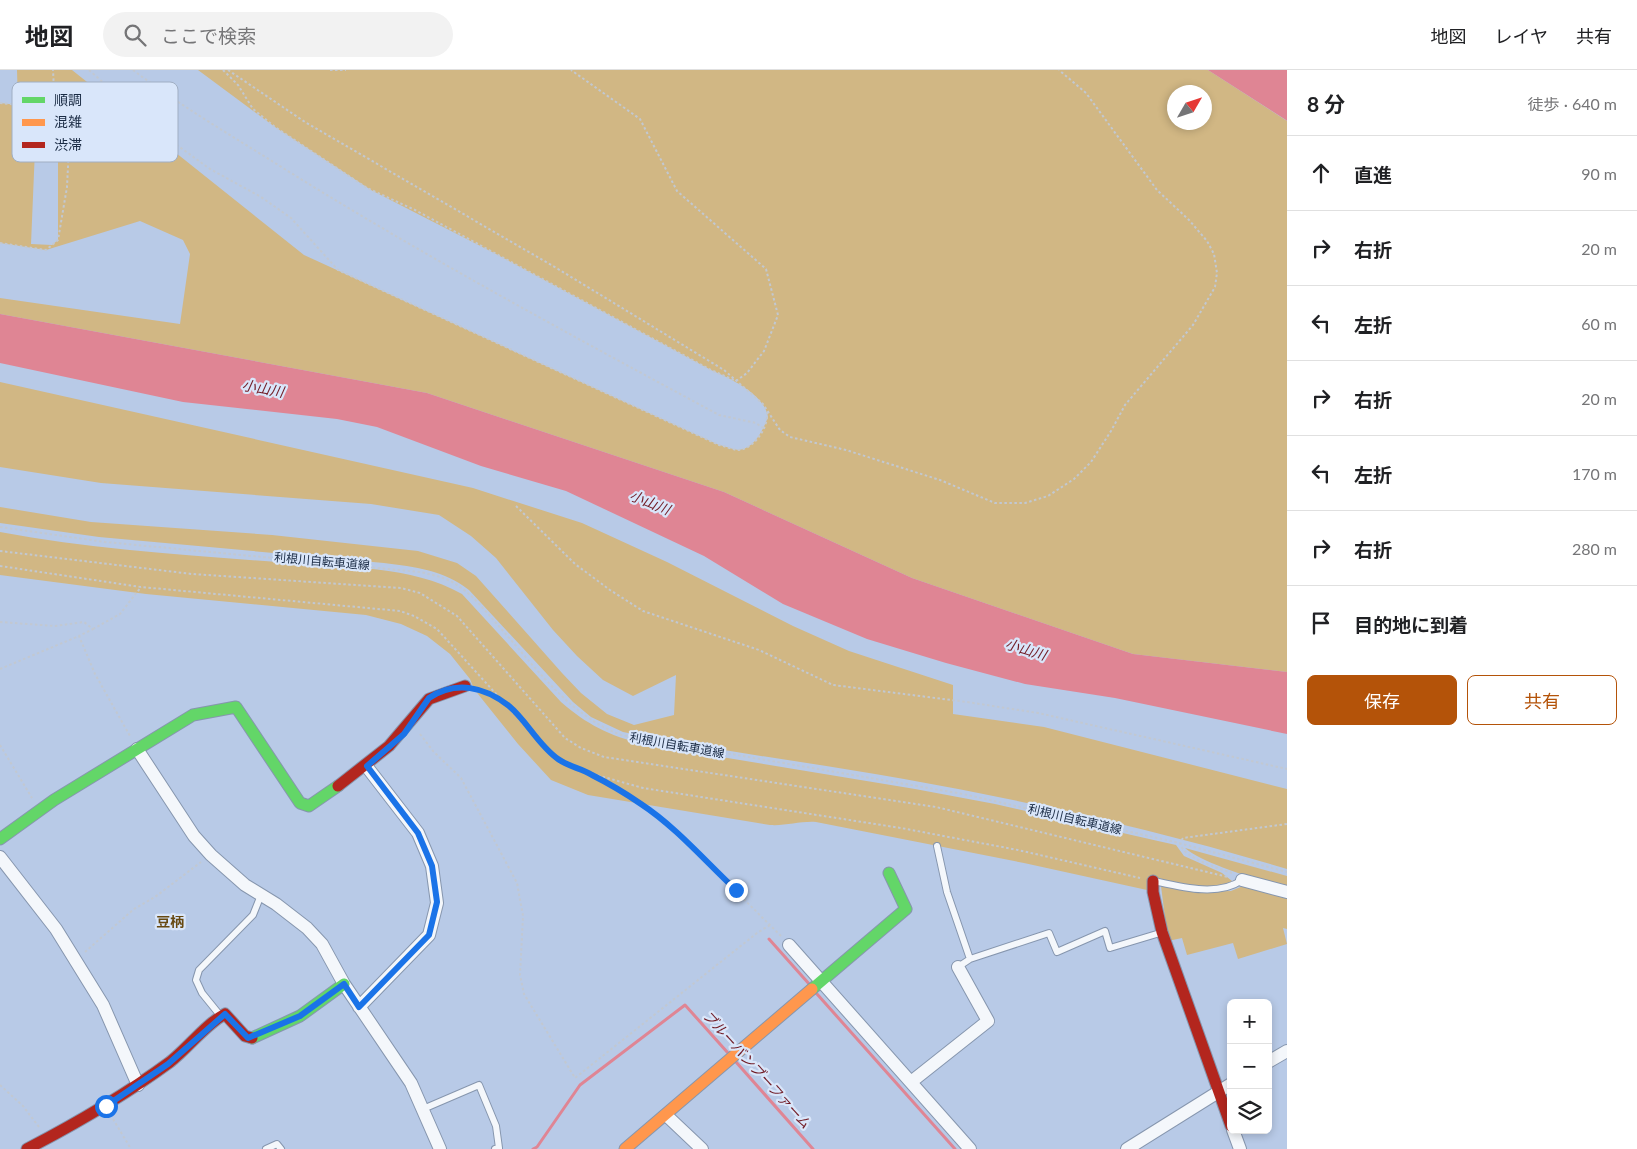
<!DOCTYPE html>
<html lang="ja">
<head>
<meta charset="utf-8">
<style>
	body { margin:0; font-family:Lato,"Noto Sans JP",sans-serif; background:#f2f2f2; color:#202124 }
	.controls { position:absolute; right:15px; bottom:15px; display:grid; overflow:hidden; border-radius:8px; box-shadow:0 2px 8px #0003 }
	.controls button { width:45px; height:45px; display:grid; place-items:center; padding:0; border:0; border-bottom:1px solid #e0e0e0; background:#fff; color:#202124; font:25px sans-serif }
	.compass { position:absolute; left:1167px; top:15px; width:45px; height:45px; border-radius:50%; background:#fff; box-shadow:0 2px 8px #0003; rotate:51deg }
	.stop { position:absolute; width:15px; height:15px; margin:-11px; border:4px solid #1a73e8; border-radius:50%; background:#fff }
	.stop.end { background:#1a73e8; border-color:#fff; box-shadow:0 1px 5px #0008 }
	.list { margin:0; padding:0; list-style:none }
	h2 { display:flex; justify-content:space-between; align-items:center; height:65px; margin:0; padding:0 20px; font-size:21px }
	h2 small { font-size:16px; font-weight:400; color:#757577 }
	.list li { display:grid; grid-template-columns:32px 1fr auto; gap:15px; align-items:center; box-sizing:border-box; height:75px; padding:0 20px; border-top:1px solid #e0e0e0 }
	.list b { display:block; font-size:19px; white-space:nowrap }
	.list em { font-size:16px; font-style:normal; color:#757577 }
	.actions { display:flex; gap:10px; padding:15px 20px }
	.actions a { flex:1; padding:11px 0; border:1px solid #b45309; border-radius:8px; text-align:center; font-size:18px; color:#b45309 }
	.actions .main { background:#b45309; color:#fff }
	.icon { flex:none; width:28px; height:28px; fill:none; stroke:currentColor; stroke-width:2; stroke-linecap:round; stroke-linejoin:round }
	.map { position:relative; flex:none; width:1287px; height:1079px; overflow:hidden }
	header { display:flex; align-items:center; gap:30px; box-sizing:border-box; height:70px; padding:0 25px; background:#fff; border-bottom:1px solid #e0e0e0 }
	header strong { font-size:24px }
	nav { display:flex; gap:28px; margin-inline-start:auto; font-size:18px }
	.search { width:350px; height:45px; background:#f2f2f2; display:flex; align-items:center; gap:12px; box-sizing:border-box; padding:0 18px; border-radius:28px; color:#757577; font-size:19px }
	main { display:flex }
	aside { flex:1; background:#fff }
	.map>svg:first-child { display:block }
</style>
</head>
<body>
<header>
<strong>地図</strong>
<div class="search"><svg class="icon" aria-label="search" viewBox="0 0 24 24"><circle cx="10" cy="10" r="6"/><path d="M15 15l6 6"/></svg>ここで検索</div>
<nav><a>地図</a><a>レイヤ</a><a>共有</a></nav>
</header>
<main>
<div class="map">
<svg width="1287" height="1079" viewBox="0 0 1287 1079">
	<rect width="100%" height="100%" fill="#b8cae7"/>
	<path fill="#d1b784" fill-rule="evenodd" d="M17,0h55l232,185 415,190c6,1 15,5 20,5 16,-2 24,-20 29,-33 -3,-23 -39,-39 -57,-47l-215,-116 -125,-64 -96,-63 -77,-57h1010l79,51v551l-154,-18 -221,-76 -188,-86 -297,-99 -427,-79v-16l180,26 10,-70 -7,-14 -43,-19 -94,29 -46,-7v-140l18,2zM1174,22h30v30h-30zM35,79l23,2v89l-6,5 -21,-1z
		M0,312l473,106 109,35 85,39 126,64 56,25 104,34v29l91,13 243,62v80c-125,-38 -255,-67 -383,-90 -94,-17 -188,-28 -281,-47l-32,-15 -18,-15 -104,-112c-25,-20 -54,-23 -85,-27l-285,-26 -99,-14v-16l91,15 181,13 146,16 39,12 19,13 86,97 19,20 26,21 27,11 40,-10 2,-40 -43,21 -30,-16 -26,-24 -24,-26 -57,-72 -25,-22 -32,-21 -68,-11 -270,-21 -101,-16z
		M0,462c94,18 192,23 288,31 57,5 123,2 174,31l99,108c25,22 49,34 82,42l272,45 80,15 163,37 18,4 8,11 38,17 10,8c-18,13 -63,-1 -83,-5l-2,14 -123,-27 -208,-41c-16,-1 -30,4 -46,3l-182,-30 -37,-15 -33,-36 -44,-55 -4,-10 -20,-25 -23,-18 -26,-12 -35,-9 -220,-21 -146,-19z
		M1185,778l102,28v12c-25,-7 -84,-24 -102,-40z
		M1161,816l37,6 33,-1 12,-5 44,10v33l-4,-1 4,16 -49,15 -5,-16 -46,12 -5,-17 -14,3z"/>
	<path fill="#df8594" d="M1208,0h79v51l-1,-1z
		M0,244l427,79 297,99 188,86 221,76 154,18v62l-172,-36 -90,-14 -79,-21 -79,-24 -84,-35 -79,-48 -138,-65 -85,-25 -104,-39 -40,-8 -154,-17 -183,-39z"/>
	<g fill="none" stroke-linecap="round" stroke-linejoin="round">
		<path stroke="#df8594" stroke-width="3" d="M769,869l41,46
			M817,924l138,155
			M736,992l77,87
			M533,1079l4,-2 43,-62 105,-80 43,48"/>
		<defs>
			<path id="lane" d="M937,776l10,46 23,67
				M1154,811c27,6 64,16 88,-1
				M958,897l12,-8 79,-26 8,19 48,-21 5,17 50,-15
				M219,944l-17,-21 -6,-13 3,-10 54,-55 8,-20
				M423,1039l56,-24 17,41 3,22 -4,1
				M266,1079l11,-5 4,5"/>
			<path id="street" d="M137,679l57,87 17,19 34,30 31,19 31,24 15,16 22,40 67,99 29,66
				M0,787l56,72 47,76 35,80
				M1242,810l45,12
				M789,875l181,204
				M359,937l70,-72 8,-32 -5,-37 -14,-33 -51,-66
				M1268,992l19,-11
				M911,1012l77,-61 -30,-54
				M666,1045l36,34
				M1233,1060l7,19
				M1127,1079l104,-65"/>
			<path id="fast" d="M0,769l54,-39 139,-85 43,-8 64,96 9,3 29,-20
				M812,919l94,-80 -17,-36
				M252,968l48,-22 44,-32"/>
			<path id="slow" d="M625,1079l187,-160"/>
			<path id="jam" d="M338,716l51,-40 40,-47 36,-13
				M1153,811v11l9,40 69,194
				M27,1079c50,-26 98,-54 143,-87 18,-14 36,-38 55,-48l20,22 7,2"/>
		</defs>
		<use href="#lane" stroke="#8696ae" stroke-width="8"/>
		<use href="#street" stroke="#8696ae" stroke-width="14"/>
		<use href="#fast" stroke="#8696ae" stroke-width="13"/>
		<use href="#slow" stroke="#8696ae" stroke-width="13"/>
		<use href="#jam" stroke="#8696ae" stroke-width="13"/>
		<path stroke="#c2c8d1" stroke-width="2" stroke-dasharray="2.5 2.5" stroke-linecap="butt" d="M89,0l74,65 47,34 51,28 30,21 47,52 381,175c6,1 14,5 19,5 17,-1 31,-24 29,-38
			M133,0c45,34 94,63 142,93 145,91 294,171 444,252l37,8 7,5
			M223,0l15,15 15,24 22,18 92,61 48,22 296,160 25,11 11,-8 17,-22 14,-36 -12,-46 -89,-78 -37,-72 -69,-49
			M228,0l77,52 253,147 166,101 39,34 17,26 10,7 56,13 94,30 55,23h30l23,-7 26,-17 17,-17 20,-31 14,-26 68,-80 22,-38 2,-14 -3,-19 -7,-13 -18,-21 -32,-30 -71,-97 -27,-23
			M330,0h16
			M0,33l55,6
			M0,173l46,7 12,-10 9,-53 2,-41 -6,-23 -8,-14 -2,-39
			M516,436l59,58 35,26 33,21 116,39 74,35 134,17 71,11 249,56
			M0,457l105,15 315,30c9,2 18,4 26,7 21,9 36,28 51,45 37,41 71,91 124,111l342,59 212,48 112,30
			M0,481l192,23 209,14 19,5 37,23 108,122 16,10 23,9 332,50 292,70
			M0,496l141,21 259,24 14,5 23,13 111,122 27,18 68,19 258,40 117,22 122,28
			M0,552l55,4 29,-4 9,7 -14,7
			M93,559l27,-15 21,-27
			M0,599l79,-33 16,38 35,62
			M479,620l27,14
			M420,664l13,17 28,27 56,105 6,33 -3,59 4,19 51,84 182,-145 13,-8
			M0,675l32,53
			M594,706l48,28 28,22 111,110
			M1232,803c-14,-5 -49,-15 -52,-30l3,-5 104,-14
			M85,882l49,-43 21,-12 46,-35
			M0,1015l23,21 16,21
			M113,1049l18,30"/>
		<use href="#lane" stroke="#f4f7fb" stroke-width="6"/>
		<use href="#street" stroke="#f4f7fb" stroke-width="12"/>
		<use href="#fast" stroke="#63d668" stroke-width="11"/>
		<use href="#slow" stroke="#ff974d" stroke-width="11"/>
		<use href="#jam" stroke="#b3261e" stroke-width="11"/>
	</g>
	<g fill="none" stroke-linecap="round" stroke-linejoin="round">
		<path stroke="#1a73e8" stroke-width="6" d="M106,1036l62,-42 57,-50 23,24 52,-22 44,-32 15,23 70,-72 8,-33 -5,-36 -14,-33 -51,-67 37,-32 25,-36c27,-18 56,-11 80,8 18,15 29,39 49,53 11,8 23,9 34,16 16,8 33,18 49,29 35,23 64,57 95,86"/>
	</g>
	<g text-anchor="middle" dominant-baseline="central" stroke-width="4.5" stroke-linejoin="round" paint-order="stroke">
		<g font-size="12" fill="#1a2b44" stroke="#d9e6fa">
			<text transform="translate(322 491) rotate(5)">利根川自転車道線</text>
			<text transform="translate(677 675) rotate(10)">利根川自転車道線</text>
			<text transform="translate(1075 749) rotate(13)">利根川自転車道線</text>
		</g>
		<g font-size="14" font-style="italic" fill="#711b25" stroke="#d9e6fa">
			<text transform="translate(263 318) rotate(10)">小山川</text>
			<text transform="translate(650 432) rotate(22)">小山川</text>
			<text transform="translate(1026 579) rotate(17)">小山川</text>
			<text transform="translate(757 999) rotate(48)">ブルーバンブーファーム</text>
		</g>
		<g font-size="14" font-weight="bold" fill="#674911" stroke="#d9e6fa">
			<text x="170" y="851">豆柄</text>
		</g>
	</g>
	<rect x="12" y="12" width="166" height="80" rx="8" fill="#d9e6fa" stroke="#a0aec3" stroke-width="1"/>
	<rect x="22" y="27" width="23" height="6" fill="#63d668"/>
	<rect x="22" y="49" width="23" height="7" fill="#ff974d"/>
	<rect x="22" y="72" width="23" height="6" fill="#b3261e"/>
	<g font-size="14" fill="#1a2b44">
		<text x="54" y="35">順調</text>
		<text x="54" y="57">混雑</text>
		<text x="54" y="80">渋滞</text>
	</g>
</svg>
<div class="controls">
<button>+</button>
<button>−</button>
<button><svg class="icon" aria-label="layers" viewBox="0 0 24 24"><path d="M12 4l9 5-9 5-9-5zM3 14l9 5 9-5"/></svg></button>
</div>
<svg class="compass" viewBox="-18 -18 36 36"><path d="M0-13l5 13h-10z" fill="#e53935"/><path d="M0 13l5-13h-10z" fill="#757577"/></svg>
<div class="stop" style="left:106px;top:1036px"></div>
<div class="stop end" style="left:736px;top:820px"></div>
</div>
<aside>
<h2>8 分<small>徒歩 · 640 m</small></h2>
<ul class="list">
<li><svg class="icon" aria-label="ahead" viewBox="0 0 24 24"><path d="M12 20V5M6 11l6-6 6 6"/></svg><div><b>直進</b></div><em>90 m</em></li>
<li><svg class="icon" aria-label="right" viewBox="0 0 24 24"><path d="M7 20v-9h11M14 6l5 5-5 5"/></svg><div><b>右折</b></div><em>20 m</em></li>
<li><svg class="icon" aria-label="left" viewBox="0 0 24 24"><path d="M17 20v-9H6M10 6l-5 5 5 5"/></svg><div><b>左折</b></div><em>60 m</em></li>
<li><svg class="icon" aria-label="right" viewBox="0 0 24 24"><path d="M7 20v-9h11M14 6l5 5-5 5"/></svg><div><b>右折</b></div><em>20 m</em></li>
<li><svg class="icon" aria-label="left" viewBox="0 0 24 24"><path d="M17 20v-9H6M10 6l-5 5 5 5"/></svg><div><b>左折</b></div><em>170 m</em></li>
<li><svg class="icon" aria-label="right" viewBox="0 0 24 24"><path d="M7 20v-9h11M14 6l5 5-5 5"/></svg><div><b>右折</b></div><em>280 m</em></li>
<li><svg class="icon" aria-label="arrive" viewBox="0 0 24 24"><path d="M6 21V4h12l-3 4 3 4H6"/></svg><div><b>目的地に到着</b></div></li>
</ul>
<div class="actions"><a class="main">保存</a><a>共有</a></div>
</aside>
</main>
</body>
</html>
